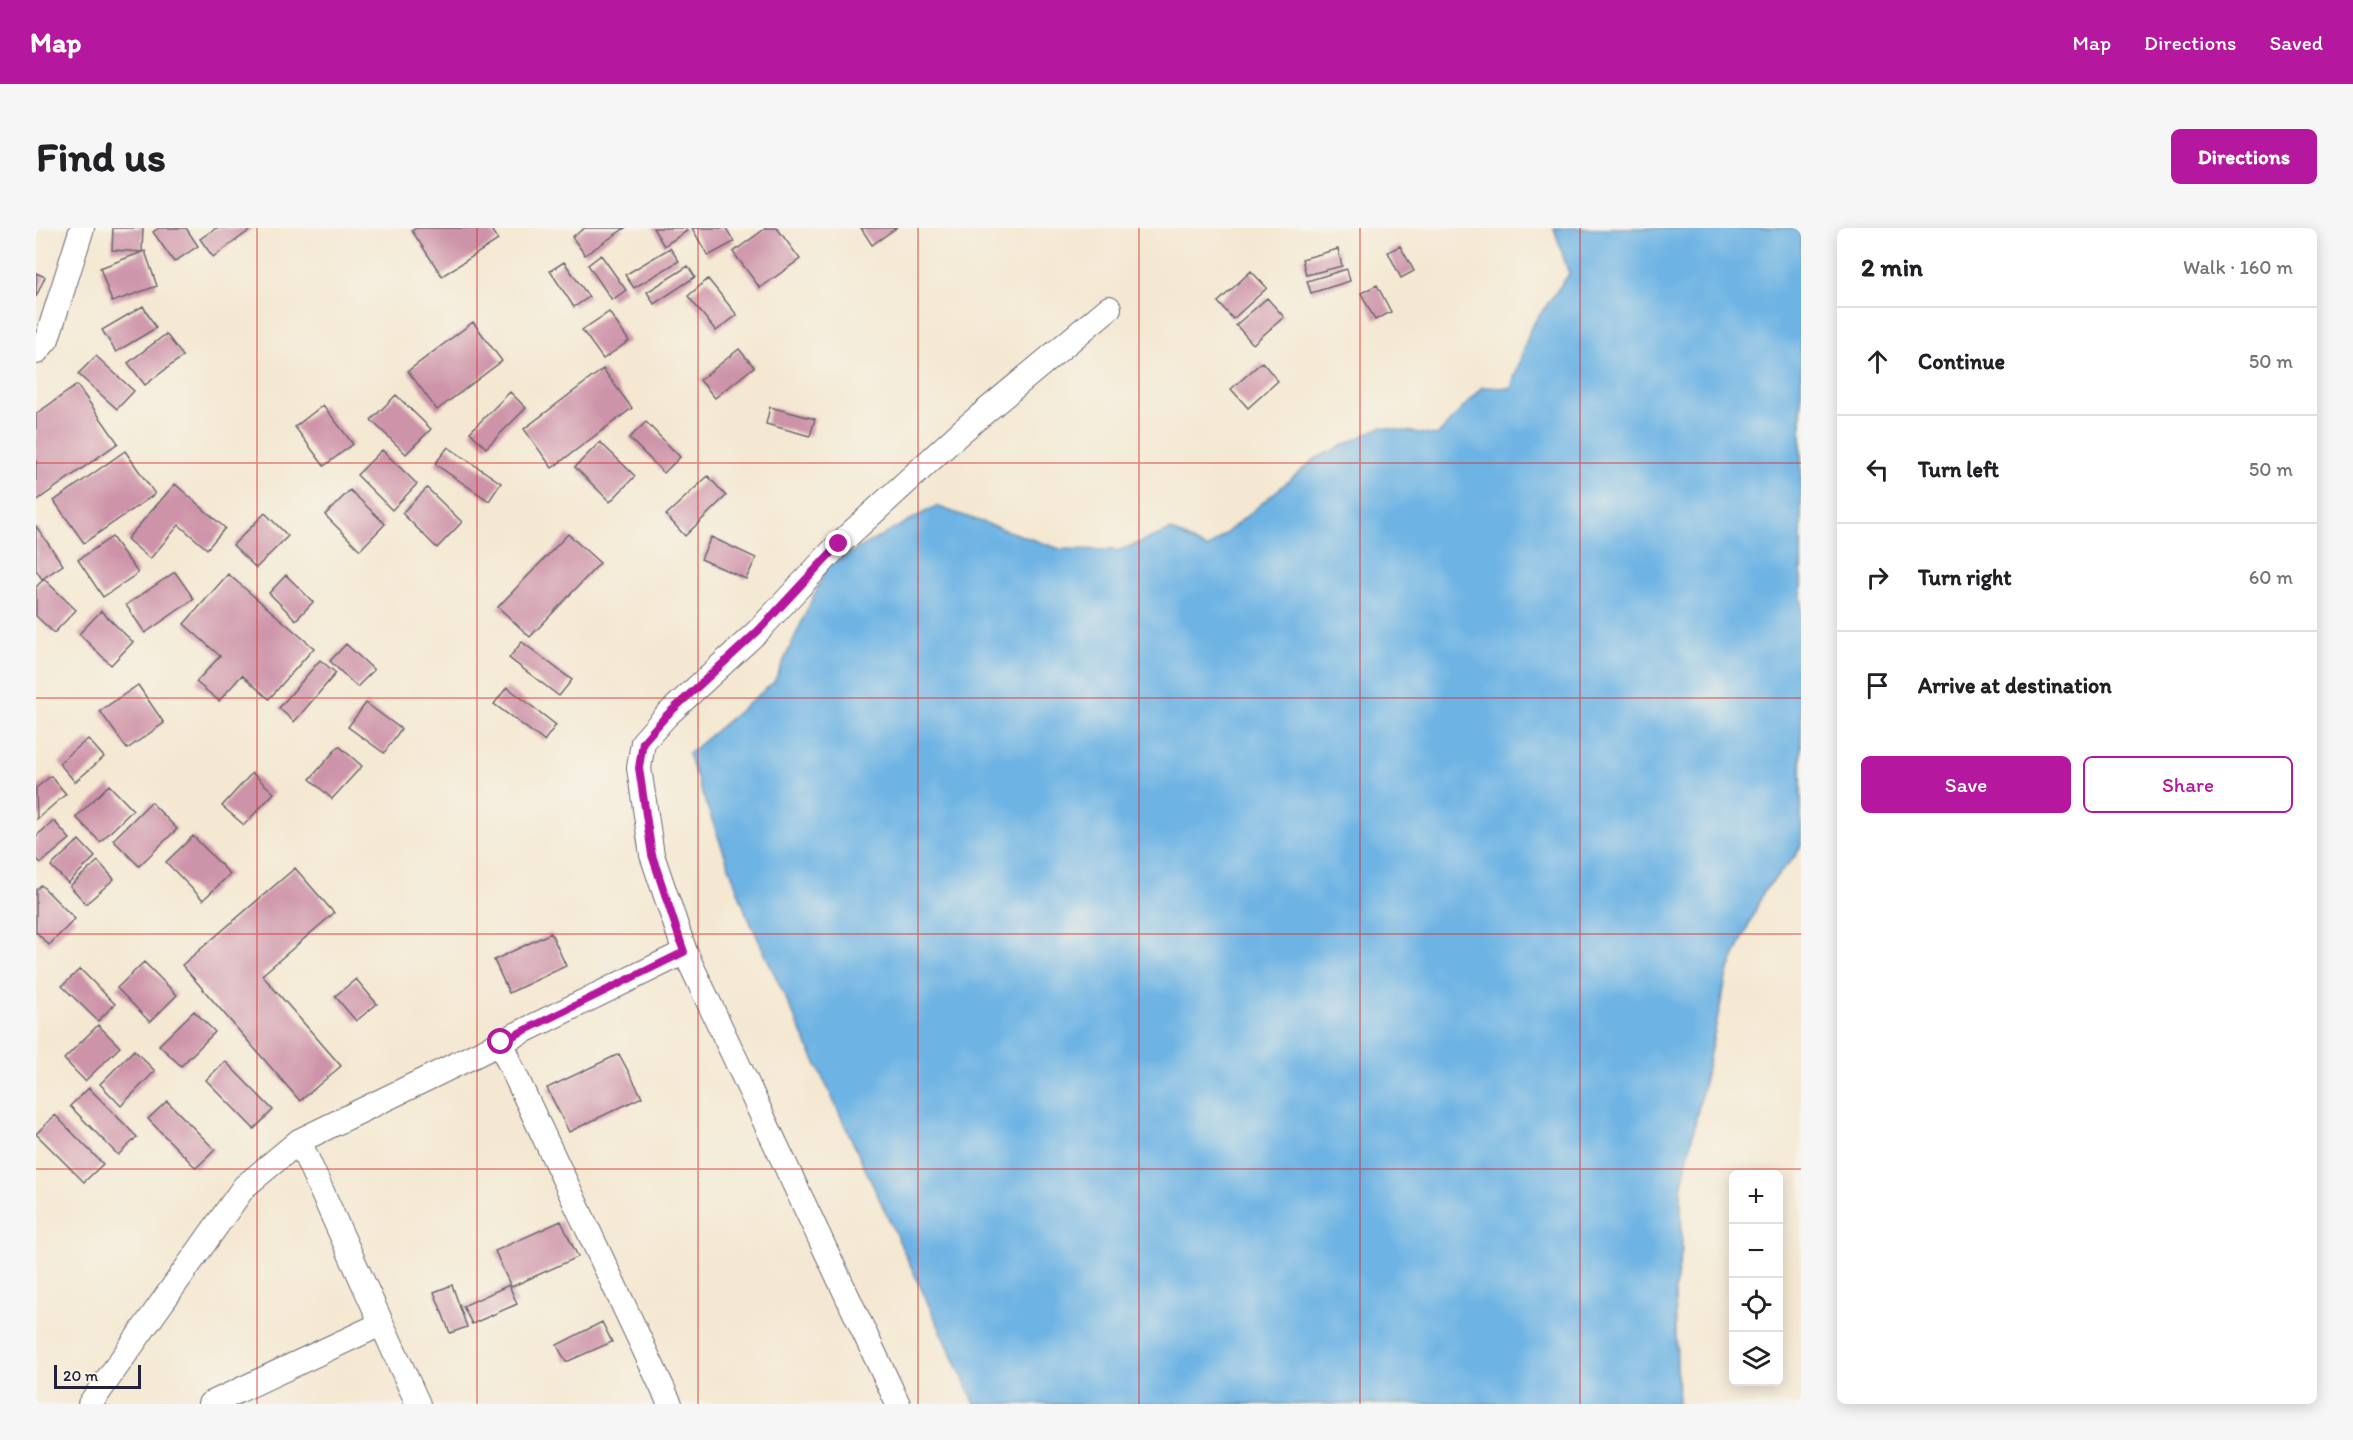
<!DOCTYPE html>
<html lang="en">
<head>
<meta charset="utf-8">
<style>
	body { margin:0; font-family:Itim,sans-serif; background:#f6f6f6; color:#202124 }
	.controls { position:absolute; right:18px; bottom:18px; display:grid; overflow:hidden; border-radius:9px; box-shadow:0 3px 15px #0003 }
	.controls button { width:54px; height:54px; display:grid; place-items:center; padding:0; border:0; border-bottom:2px solid #e0e0e0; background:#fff; color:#202124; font:30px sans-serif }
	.scale { position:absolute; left:18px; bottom:15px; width:87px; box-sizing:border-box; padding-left:6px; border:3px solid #22223b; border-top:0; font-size:16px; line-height:21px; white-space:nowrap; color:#22223b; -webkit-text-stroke:4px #f7f3e8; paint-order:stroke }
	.stop { position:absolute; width:18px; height:18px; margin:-14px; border:4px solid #b5179e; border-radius:50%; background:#fff }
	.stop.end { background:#b5179e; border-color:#fff; box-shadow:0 2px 6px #0008 }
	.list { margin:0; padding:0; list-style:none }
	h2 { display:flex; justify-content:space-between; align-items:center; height:78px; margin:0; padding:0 24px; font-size:26px }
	h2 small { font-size:20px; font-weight:400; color:#757577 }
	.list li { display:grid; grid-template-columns:39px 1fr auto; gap:18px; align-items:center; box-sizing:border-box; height:108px; padding:0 24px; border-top:2px solid #e0e0e0 }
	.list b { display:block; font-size:22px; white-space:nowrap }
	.list em { font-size:20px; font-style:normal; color:#757577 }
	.actions { display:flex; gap:12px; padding:18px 24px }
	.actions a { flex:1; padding:14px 0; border:2px solid #b5179e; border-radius:9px; text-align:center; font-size:21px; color:#b5179e }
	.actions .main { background:#b5179e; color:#fff }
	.icon { flex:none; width:33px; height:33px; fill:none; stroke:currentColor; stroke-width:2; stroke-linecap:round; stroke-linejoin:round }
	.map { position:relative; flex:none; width:1765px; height:1176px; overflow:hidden; border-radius:9px }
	header { display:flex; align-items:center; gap:36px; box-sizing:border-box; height:84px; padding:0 30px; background:#b5179e; color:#fff }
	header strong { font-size:28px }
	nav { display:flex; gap:33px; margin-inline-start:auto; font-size:21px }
	.intro { display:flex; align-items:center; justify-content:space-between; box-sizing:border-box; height:144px; padding:0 36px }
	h1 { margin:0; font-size:42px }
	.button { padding:15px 27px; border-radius:9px; background:#b5179e; color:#fff; font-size:21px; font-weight:700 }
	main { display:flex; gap:36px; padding:0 36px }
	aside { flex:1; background:#fff; border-radius:9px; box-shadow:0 3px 15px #0003 }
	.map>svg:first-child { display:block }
</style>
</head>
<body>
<header>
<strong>Map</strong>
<nav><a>Map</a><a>Directions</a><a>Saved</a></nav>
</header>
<div class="intro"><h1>Find us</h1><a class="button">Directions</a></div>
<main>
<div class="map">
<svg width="1765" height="1176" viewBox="0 0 1765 1176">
	<rect width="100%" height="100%" fill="#f7f3e8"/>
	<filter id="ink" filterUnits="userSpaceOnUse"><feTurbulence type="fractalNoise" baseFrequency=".0167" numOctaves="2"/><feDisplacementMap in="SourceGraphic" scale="12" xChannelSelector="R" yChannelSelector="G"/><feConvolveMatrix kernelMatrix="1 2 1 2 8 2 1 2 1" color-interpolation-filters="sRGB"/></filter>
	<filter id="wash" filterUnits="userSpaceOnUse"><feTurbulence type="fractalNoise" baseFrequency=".008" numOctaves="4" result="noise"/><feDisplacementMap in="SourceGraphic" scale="24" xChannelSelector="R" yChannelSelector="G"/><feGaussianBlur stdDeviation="1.35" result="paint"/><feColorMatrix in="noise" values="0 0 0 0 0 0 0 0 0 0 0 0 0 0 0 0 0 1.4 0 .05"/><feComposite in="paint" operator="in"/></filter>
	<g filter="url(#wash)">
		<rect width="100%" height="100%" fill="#f4e8d2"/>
		<path fill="#6db3e4" stroke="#486a90" stroke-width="1.5" d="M1518,0h247v617l-5,10 -32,36 -37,83 -46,215 1,61 -7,38 3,116h-703l-229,-491 -58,-159 86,-72 54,-117 108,-59 124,43 60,1 51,-20 36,19 108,-90 66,-32 56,9 45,-49 29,1 20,-61 38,-53z"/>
		<g id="blocks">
			<path fill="#cd93a8" d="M77,0h30l-1,24 -30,-2z
				M123,0h27l12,18 -24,16 -21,-30z
				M180,0h37l-40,29 -13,-18z
				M380,0h74l8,12 -56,36 -30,-45z
				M549,0h40l-40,27 -13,-18z
				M617,0h32l2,3 -23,15z
				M656,0h34l8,14 -26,14z
				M730,0h11l23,31 -40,29 -27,-36z
				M825,0h35l-24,17z
				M1364,18l14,25 -13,7 -13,-26z
				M634,20l9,13 -45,27 -9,-13z
				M1302,21l4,17 -36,9 -4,-16z
				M109,23l12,35 -45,16 -12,-34z
				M565,27l25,35 -14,10 -24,-35z
				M528,34l25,35 -15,10 -24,-36z
				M652,38l7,11 -41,27 -7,-12z
				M1311,41l3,12 -39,12 -4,-12z
				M1215,43l16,17 -34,31 -15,-17z
				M0,45l9,4 -9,20z
				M672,51l29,36 -21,16 -28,-35z
				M1341,57l14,27 -16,8 -14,-27z
				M1231,70l17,19 -31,27 -17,-19z
				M107,78l13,22 -40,24 -14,-22z
				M573,84l20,29 -26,18 -21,-29z
				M437,94l29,39 -65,49 -29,-39z
				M130,106l17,22 -38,29 -17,-22z
				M703,121l15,18 -39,31 -15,-18z
				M60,128l38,35 -17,18 -39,-35z
				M1226,134l16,19 -30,27 -17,-19z
				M567,141l29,39 -80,60 -28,-39z
				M41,157l41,58 -82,58v-87z
				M474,164l16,16 -40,40 -16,-16z
				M360,167l35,34 -25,25 -35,-34z
				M287,177l30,39 -29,22 -29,-39z
				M734,179l45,12 -5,17 -44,-12z
				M610,194l34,35 -16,16 -35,-35z
				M564,214l35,34 -25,26 -35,-35z
				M412,219l53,36 -12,18 -54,-37z
				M346,222l35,34 -25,26 -35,-35z
				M89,223l30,43 -71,49 -30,-42z
				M672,248l18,20 -41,40 -19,-21z
				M139,256l50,44 -18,21 -28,-24 -29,34 -23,-20z
				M391,260l35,34 -25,26 -35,-35z
				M314,262l35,34 -25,26 -35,-35z
				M229,285l23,23 -32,32 -23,-23z
				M0,298l27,39 -21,14 -6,-9z
				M532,306l32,29 -70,74 -32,-30z
				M76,309l26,36 -35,24 -25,-37z
				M675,309l45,21 -10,21 -45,-20z
				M139,344l19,27 -49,34 -19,-28z
				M192,346l86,74 -45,51 -27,-24 -23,26 -23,-19 24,-26 -36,-32z
				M250,347l27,27 -17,18 -27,-27z
				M8,351l32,31 -22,23 -18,-17v-29z
				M65,383l32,31 -22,23 -32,-31z
				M486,414l50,38 -13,16 -50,-38z
				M310,416l28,26 -17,17 -27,-26z
				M284,432l16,13 -42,49 -15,-14z
				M102,457l26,38 -37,26 -27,-38z
				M471,459l49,38 -12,16 -50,-37z
				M330,475l35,26 -17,24 -36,-26z
				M52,511l16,18 -29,25 -16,-19z
				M303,518l23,20 -30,33 -22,-20z
				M216,545l22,20 -30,32 -22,-19z
				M15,548l15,18 -29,25 -1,-31z
				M73,557l24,25 -33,32 -24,-25z
				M115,574l26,27 -38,37 -26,-26z
				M18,593l16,18 -29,24 -5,-5v-22z
				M157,608l37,38 -27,26 -37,-38z
				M43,612l16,17 -27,26 -17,-17z
				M62,633l16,18 -28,25 -16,-18z
				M259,640l39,45 -72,62 79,91 -41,35 -118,-136z
				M5,657l34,34 -26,26 -13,-13v-42z
				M515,705l15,33 -57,27 -15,-33z
				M108,734l33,33 -27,27 -33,-34z
				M44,741l35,35 -17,17 -36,-35z
				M320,751l21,25 -21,17 -21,-25z
				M158,783l21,21 -34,34 -22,-21z
				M62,797l22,22 -35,34 -21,-22z
				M98,822l21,21 -34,35 -21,-22z
				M583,826l23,43 -73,35 -22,-44z
				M189,833l48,49 -19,19 -48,-49z
				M53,860l48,49 -19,18 -48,-49z
				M131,873l48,49 -19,18 -48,-49z
				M19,887l48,49 -19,18 -48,-48z
				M525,993l17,36 -67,30 -16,-36z
				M416,1057l15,42 -17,6 -16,-41z
				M473,1057l8,19 -45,20 -9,-18z
				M566,1094l10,20 -46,20 -9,-17z"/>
		</g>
	</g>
	<g filter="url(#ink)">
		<use href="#blocks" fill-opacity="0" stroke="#6c6770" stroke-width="1.5"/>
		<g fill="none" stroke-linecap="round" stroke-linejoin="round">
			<defs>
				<path id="minor" d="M0,124l11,-13 35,-111
					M472,829l-7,-15 184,-90
					M263,913l119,263
					M54,1176l154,-217 55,-46 201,-98 170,361
					M174,1176l171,-80
					M862,1176l-213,-452 -33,-97 -13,-87 4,-26 23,-26 92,-85 81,-87 123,-113 147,-123"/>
			</defs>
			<use href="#minor" stroke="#6c6770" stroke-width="26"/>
			<use href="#minor" stroke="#fff" stroke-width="24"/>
		</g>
	</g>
	<g fill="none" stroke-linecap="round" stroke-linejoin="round" filter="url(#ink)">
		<path stroke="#b5179e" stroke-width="8" d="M465,814l183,-90 -32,-97 -13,-87 4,-26 23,-26 92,-85 81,-87"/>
	</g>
	<path fill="none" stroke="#d62828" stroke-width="1.5" stroke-opacity="0.55" d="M221,0v1176M441,0v1176M662,0v1176M882,0v1176M1103,0v1176M1324,0v1176M1544,0v1176M0,235h1765M0,470h1765M0,706h1765M0,941h1765"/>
</svg>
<div class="controls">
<button>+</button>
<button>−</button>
<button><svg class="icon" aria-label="locate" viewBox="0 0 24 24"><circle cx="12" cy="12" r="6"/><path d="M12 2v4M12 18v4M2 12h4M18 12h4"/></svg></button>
<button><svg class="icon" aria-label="layers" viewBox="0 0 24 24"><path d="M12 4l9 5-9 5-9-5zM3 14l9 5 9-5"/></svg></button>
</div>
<div class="scale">20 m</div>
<div class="stop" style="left:465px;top:814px"></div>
<div class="stop end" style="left:803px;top:316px"></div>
</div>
<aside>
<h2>2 min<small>Walk · 160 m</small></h2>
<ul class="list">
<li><svg class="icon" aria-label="ahead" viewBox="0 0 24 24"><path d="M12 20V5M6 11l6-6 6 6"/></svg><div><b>Continue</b></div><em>50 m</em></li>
<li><svg class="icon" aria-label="left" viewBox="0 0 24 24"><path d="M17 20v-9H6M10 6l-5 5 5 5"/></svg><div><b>Turn left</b></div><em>50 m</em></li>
<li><svg class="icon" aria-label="right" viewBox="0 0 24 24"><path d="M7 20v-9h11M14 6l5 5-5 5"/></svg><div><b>Turn right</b></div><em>60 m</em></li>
<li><svg class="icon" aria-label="arrive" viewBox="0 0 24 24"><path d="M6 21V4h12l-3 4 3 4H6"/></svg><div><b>Arrive at destination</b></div></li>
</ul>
<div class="actions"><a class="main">Save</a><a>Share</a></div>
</aside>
</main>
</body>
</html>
